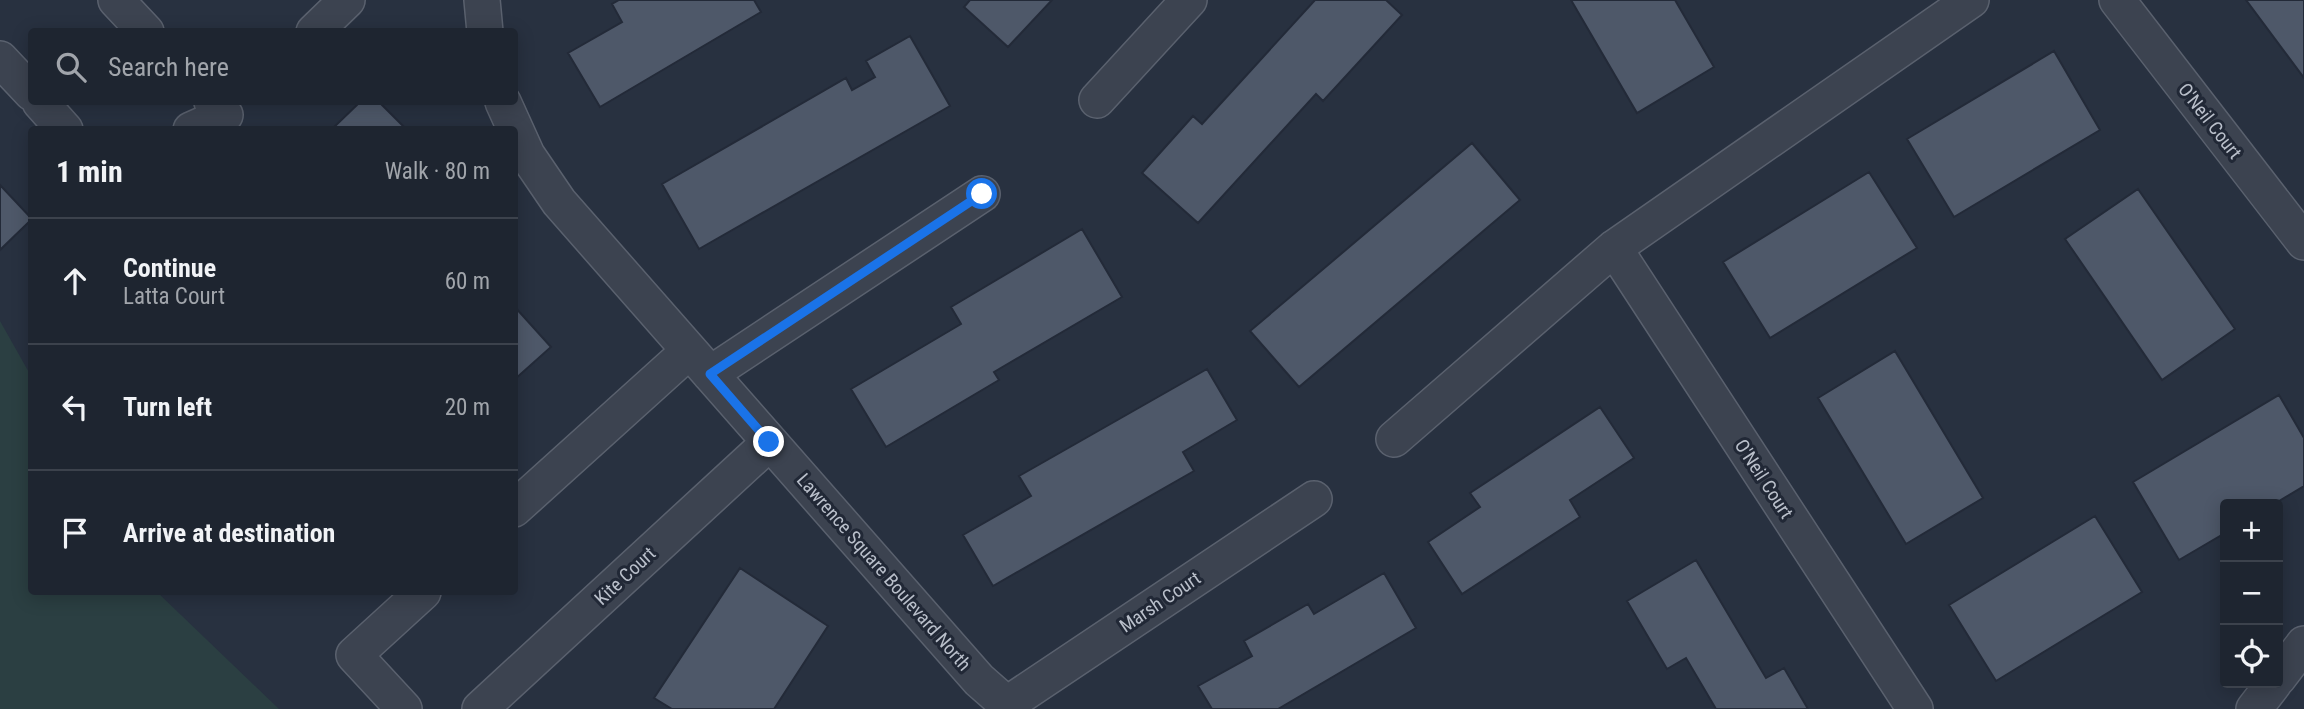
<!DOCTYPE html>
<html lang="en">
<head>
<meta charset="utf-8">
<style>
	body { margin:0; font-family:"Roboto Condensed",sans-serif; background:#2b313c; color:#f1f3f6 }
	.controls { position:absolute; right:21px; bottom:21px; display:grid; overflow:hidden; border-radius:7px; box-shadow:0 4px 18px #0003 }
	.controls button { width:63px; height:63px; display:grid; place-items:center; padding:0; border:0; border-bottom:2px solid #3c424c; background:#1e2530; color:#f1f3f6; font:35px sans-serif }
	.stop { position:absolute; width:21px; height:21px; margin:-16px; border:5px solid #1a73e8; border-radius:50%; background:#fff }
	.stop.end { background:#1a73e8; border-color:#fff; box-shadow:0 2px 7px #0008 }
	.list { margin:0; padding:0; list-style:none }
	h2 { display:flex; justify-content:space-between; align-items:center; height:91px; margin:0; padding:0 28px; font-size:30px }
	h2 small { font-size:23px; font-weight:400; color:#a1a5ab }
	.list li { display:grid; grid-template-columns:46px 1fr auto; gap:21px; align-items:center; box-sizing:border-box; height:126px; padding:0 28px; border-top:2px solid #3c424c }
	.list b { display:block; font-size:26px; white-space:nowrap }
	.list p { margin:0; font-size:23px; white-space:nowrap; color:#a1a5ab }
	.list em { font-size:23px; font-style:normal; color:#a1a5ab }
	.icon { flex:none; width:38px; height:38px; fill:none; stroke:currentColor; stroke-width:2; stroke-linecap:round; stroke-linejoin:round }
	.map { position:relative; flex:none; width:2304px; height:709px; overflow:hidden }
	.search { position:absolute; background:#1e2530; box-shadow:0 4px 18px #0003; left:28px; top:28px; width:490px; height:77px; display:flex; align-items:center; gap:18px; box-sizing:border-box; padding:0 24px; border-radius:7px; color:#a1a5ab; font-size:26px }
	.panel { position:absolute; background:#1e2530; box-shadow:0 4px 18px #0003; left:28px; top:126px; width:490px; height:469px; border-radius:7px }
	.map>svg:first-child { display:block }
</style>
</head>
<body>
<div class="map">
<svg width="2304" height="709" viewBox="0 0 2304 709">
	<rect width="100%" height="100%" fill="#283140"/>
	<path fill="#2b3f42" d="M0,321l31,55 1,216h125l122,117h-279z"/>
	<path fill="#4e5869" stroke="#232a38" stroke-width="2" d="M619,0h135l7,12 -161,95 -32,-54 54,-31 -10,-18z
		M970,0h82l-44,47 -44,-40z
		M1315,0h71l16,15 -79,86 -7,-7 -118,129 -56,-50 51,-57 9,8z
		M1571,0h104l39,67 -77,46z
		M2246,0h58v78z
		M910,36l40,70 -251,143 -37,-65 184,-106 6,12 23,-13 -9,-16z
		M2054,51l46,79 -146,87 -47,-78z
		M360,102h19l28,28h-76z
		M1472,143l48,57 -221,187 -49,-56z
		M1869,172l48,76 -147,90 -47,-76z
		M0,185l32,34 -32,31z
		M2138,189l97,140 -73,51 -97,-141z
		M1082,229l40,68 -128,75 5,8 -113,67 -35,-58 110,-65 -10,-17z
		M514,306l37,41 -37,33z
		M1895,351l88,147 -77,46 -88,-146z
		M1207,369l30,51 -54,32 11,19 -201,115 -30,-51 68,-39 -12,-20z
		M2279,395l25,43v48l-30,18h-49v29l-46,27 -46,-78z
		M1600,407l34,51 -64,42 10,17 -118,77 -34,-52 52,-35 -10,-14z
		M2095,516l47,76 -146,89 -47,-76z
		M1696,560l70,118 18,-10 24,41h-92l-30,-51 -19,11 -40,-68z
		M740,568l88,58 -54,83h-102l-18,-11z
		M1384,573l32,55 -138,81h-66l-14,-23 54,-30 -8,-15 64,-37 6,10z"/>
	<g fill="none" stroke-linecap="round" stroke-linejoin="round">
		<defs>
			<path id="street" d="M116,0l30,32
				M482,0l3,32
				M2117,0l187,242
				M314,32l33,-32
				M0,59l32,34
				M1097,100l92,-100
				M40,102l25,28
				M503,102l24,53 32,47 420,478 33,29
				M191,130l34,-15 -13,-13
				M1614,248l301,461
				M710,374l272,-180
				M1394,439l220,-191 357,-248
				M514,509l175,-158
				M2278,678l26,-34
				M1006,705l308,-206
				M404,709l-50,-54 69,-63
				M480,709l290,-267
				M2254,709l20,-26"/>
		</defs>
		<use href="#street" stroke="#5a616e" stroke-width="38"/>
		<use href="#street" stroke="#3c4350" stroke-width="35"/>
	</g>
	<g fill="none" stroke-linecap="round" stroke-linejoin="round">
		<path stroke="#1a73e8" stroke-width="9" d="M769,442l-59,-68 272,-180"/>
	</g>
	<g text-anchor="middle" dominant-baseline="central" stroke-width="6" stroke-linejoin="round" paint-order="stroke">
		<g font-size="19" fill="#b9bfca" stroke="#212836">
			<text transform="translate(2210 121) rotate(52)">O'Neil Court</text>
			<text transform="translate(1764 479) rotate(57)">O'Neil Court</text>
			<text transform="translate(884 572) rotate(49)">Lawrence Square Boulevard North</text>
			<text transform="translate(625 576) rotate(-43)">Kite Court</text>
			<text transform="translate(1160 602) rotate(-34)">Marsh Court</text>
		</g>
	</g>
</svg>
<div class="controls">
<button>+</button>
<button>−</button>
<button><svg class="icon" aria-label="locate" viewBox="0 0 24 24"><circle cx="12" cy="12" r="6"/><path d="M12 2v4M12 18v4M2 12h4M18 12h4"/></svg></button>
</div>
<div class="stop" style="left:982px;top:194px"></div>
<div class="stop end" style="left:769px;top:442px"></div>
<div class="search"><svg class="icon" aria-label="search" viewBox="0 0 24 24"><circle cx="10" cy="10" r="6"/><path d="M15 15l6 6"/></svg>Search here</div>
<section class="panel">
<h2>1 min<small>Walk · 80 m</small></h2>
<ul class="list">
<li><svg class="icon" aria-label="ahead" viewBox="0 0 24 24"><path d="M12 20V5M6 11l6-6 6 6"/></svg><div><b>Continue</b><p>Latta Court</p></div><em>60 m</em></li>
<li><svg class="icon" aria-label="left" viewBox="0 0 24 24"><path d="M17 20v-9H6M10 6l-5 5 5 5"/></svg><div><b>Turn left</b></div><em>20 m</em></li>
<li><svg class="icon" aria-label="arrive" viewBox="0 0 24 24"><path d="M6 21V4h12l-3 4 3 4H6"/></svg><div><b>Arrive at destination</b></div></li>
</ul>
</section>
</div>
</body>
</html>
